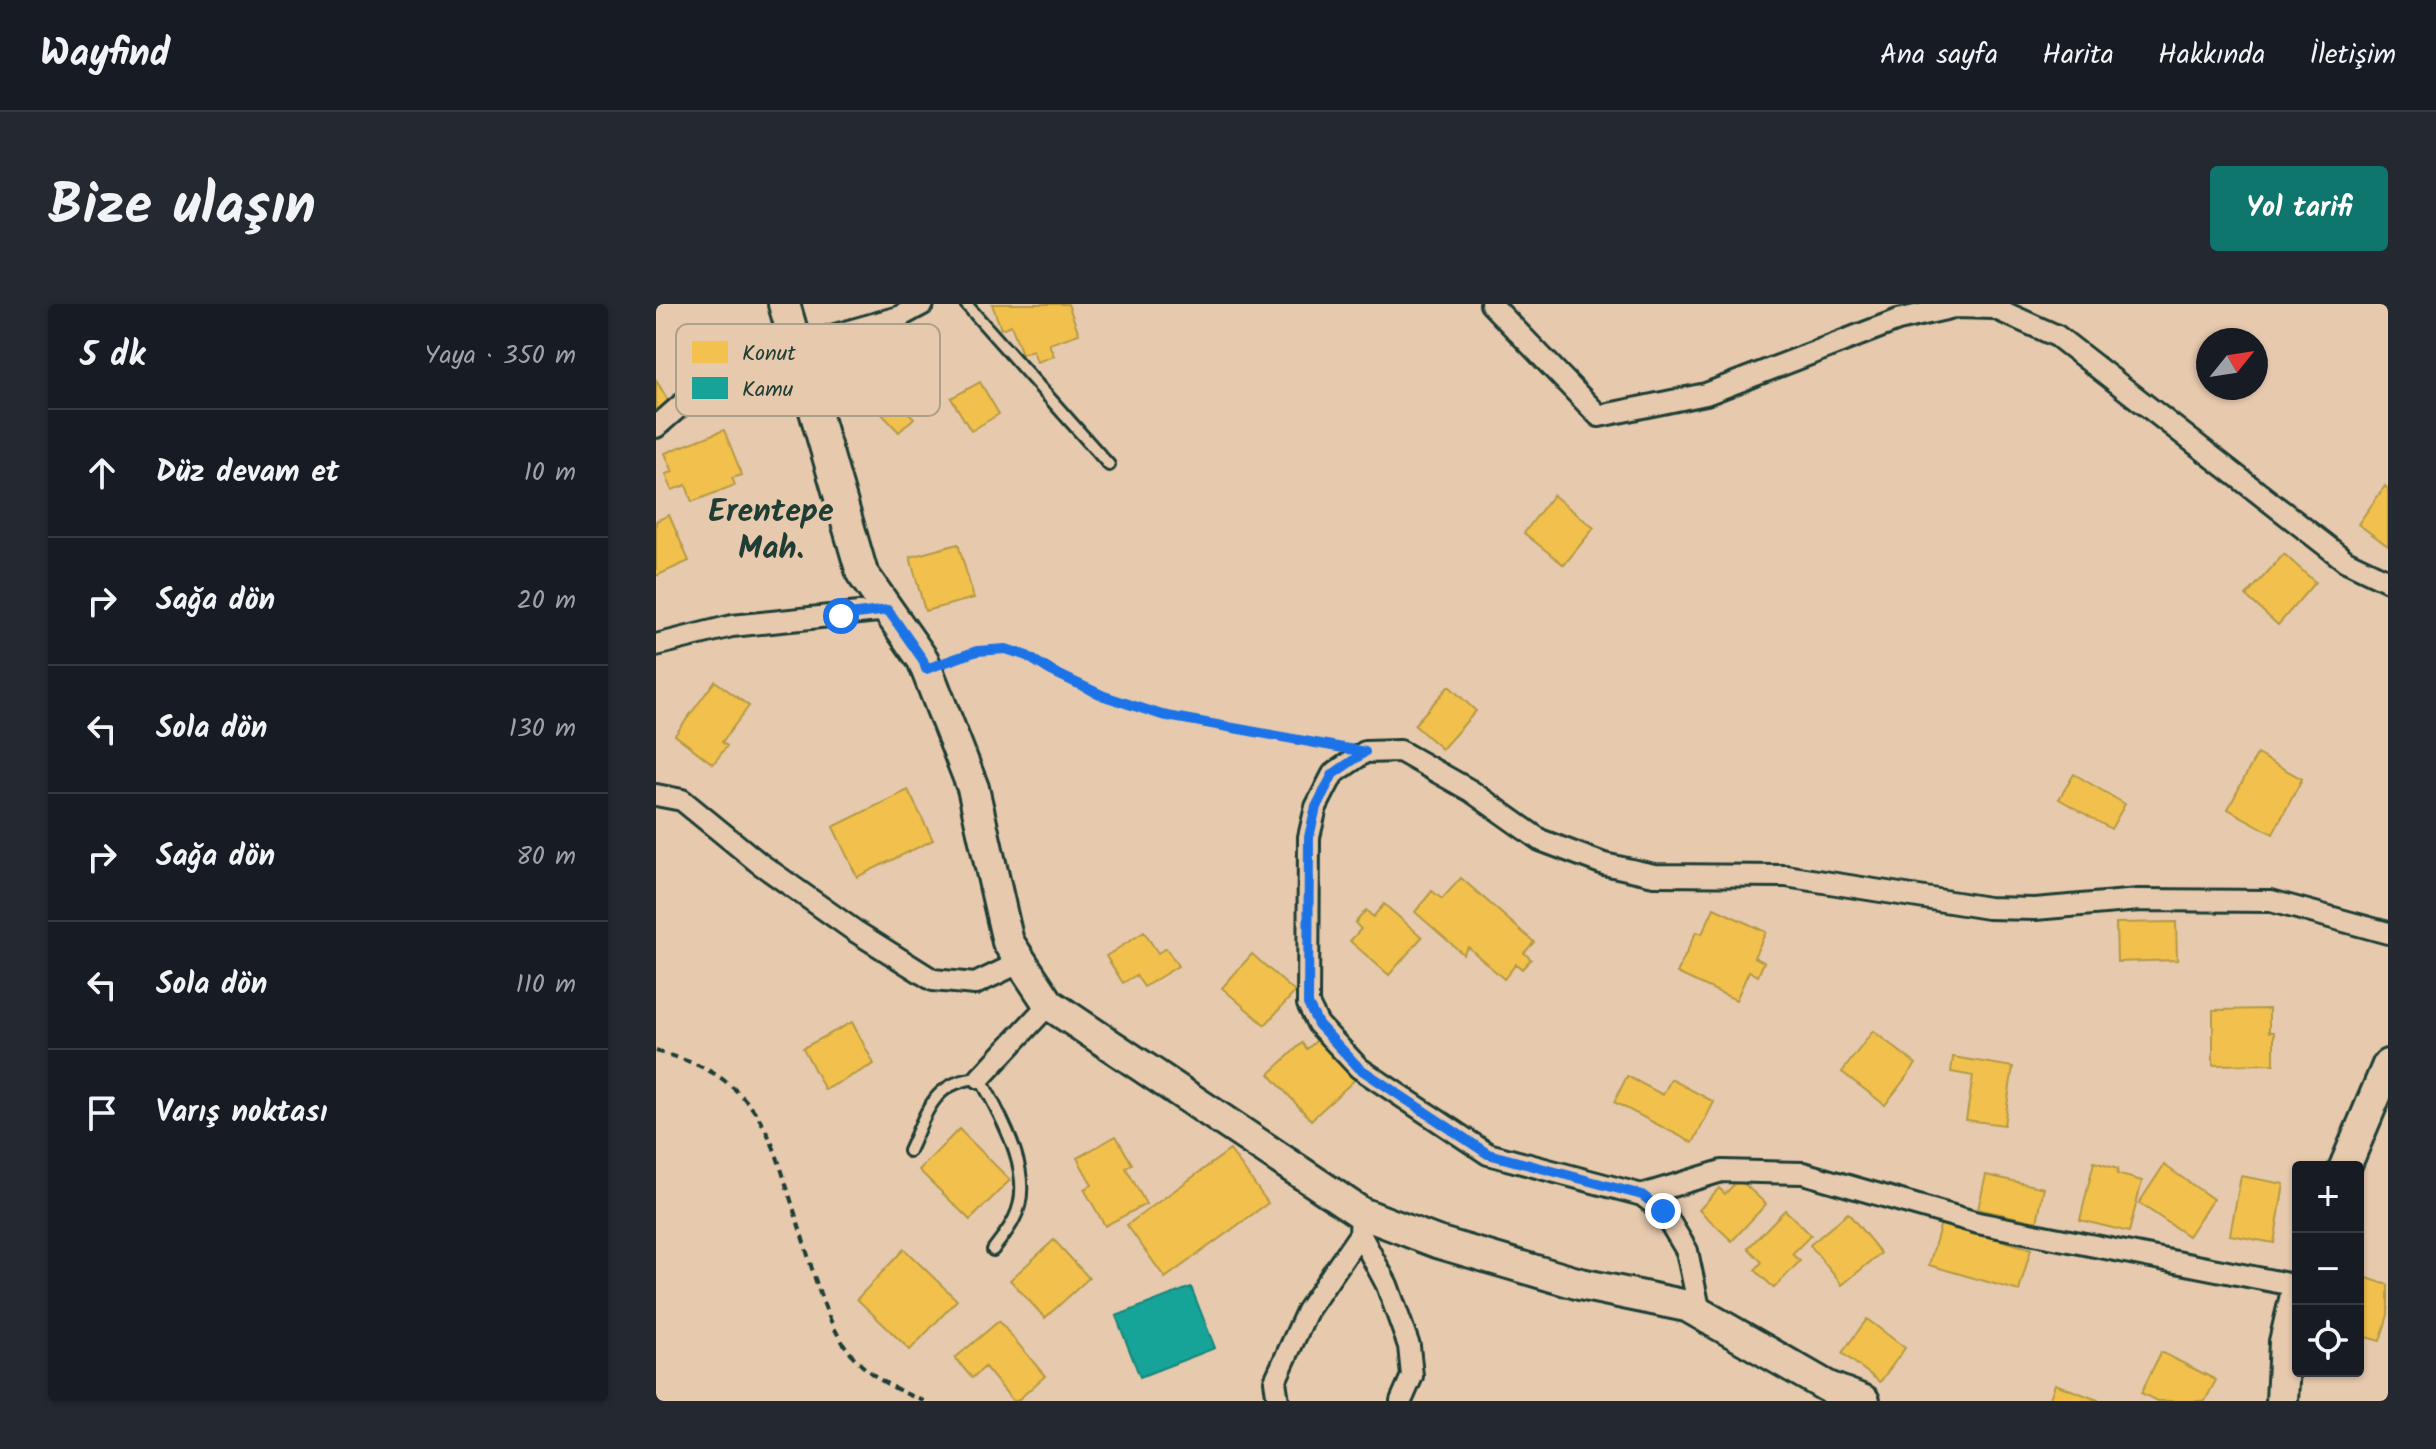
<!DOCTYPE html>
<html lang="tr">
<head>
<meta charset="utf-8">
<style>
	body { margin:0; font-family:Kalam,sans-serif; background:#242831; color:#f1f3f6 }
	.controls { position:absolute; right:24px; bottom:24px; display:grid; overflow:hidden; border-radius:8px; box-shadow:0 2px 6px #0004 }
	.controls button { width:72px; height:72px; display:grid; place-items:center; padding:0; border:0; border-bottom:2px solid #363941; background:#171b24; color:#f1f3f6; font:40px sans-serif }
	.compass { position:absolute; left:1540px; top:24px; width:72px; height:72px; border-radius:50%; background:#171b24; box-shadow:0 2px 6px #0004; rotate:60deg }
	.stop { position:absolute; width:24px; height:24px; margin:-18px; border:6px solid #1a73e8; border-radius:50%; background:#fff }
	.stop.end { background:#1a73e8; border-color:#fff; box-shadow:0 2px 8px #0008 }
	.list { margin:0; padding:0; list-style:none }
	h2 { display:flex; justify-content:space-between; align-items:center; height:104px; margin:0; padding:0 32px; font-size:34px }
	h2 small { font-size:26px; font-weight:400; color:#9ea1a6 }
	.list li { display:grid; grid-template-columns:52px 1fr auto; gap:24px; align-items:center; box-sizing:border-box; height:128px; padding:0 32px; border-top:2px solid #363941 }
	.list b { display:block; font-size:30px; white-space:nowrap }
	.list em { font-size:26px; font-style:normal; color:#9ea1a6 }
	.icon { flex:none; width:44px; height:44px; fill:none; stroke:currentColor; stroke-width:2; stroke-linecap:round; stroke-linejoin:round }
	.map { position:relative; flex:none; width:1732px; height:1097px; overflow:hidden; border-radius:8px }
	header { display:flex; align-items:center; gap:48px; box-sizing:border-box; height:112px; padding:0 40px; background:#171b24; border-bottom:2px solid #363941 }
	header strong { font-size:38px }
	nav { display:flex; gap:44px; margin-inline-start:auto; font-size:28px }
	.intro { display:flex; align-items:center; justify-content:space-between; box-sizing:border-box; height:192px; padding:0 48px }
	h1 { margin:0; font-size:56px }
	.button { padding:20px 36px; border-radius:8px; background:#0f766e; color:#fff; font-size:28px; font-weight:700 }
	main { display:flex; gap:48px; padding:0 48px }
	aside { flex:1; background:#171b24; border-radius:8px; box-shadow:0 2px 6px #0004 }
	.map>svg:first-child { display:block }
</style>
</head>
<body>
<header>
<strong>Wayfind</strong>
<nav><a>Ana sayfa</a><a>Harita</a><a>Hakkında</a><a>İletişim</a></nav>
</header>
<div class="intro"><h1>Bize ulaşın</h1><a class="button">Yol tarifi</a></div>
<main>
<aside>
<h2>5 dk<small>Yaya · 350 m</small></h2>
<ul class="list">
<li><svg class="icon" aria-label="ahead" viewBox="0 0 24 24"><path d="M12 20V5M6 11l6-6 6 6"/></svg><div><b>Düz devam et</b></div><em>10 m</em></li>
<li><svg class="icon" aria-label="right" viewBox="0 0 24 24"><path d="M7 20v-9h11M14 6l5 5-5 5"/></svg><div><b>Sağa dön</b></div><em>20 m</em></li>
<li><svg class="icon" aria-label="left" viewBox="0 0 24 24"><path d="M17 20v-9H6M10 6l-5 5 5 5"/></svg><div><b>Sola dön</b></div><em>130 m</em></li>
<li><svg class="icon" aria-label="right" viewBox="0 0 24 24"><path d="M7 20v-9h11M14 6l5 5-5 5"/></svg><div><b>Sağa dön</b></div><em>80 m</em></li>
<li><svg class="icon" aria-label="left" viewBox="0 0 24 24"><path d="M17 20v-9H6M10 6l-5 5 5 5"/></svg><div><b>Sola dön</b></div><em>110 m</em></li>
<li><svg class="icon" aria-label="arrive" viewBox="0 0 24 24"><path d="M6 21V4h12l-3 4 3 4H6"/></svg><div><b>Varış noktası</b></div></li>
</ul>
</aside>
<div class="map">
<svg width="1732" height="1097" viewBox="0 0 1732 1097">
	<rect width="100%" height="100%" fill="#e7caae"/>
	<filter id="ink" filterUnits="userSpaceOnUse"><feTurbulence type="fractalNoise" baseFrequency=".0125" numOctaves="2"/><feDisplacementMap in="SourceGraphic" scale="16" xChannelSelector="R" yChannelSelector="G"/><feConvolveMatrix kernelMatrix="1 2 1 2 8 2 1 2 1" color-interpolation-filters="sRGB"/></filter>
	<g filter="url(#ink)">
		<path fill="#f2c14e" stroke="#b39946" stroke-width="2" d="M336,0h76l11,30 -30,10 5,12 -17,6 -4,-12 -11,4 -11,-29 -10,4z
			M231,47l38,41 -19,18 8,8 -15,14 -38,-40 9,-8 -8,-9z
			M0,76l14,24 -14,9z
			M324,78l19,32 -28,17 -20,-33z
			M68,126l18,45 -10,3 3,7 -43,17 -6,-17 -14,5 -6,-16 7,-2 -8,-19z
			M1729,182l3,3v57l-30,-22z
			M897,191l41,33 -30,37 -40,-32z
			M13,211l20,46 -33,15v-55z
			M302,240l16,54 -49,13 -15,-54z
			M1628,250l31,28 -37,43 -32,-29z
			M59,377l34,25 -27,36 5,4 -14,18 -38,-29z
			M793,382l27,25 -34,38 -28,-24z
			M1601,450l45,25 -29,55 -45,-25z
			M1418,470l51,30 -14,25 -52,-30z
			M252,486l25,50 -76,37 -24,-50z
			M805,574l73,64 -10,11 7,6 -9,10 -6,-5 -12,15 -36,-32 -5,7 -48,-42 17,-21 10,8z
			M728,600l38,33 -33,38 -39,-34 11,-12 -6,-6 11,-13 7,7z
			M1058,604l52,24 -12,25 10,5 -6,14 -9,-5 -13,29 -59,-27 19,-41 6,2z
			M1520,618l1,38 -60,2 -1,-39z
			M488,628l14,21 8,-5 12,18 -34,21 -8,-12 -13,8 -17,-27z
			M596,650l43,38 -30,33 -43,-37z
			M1613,705v23h5v32l-61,1v-55z
			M196,718l22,42 -49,26 -22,-42z
			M1217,727l43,33 -31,41 -43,-33z
			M667,731l37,40 -49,45 -42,-46 33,-31 5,6z
			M1297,753l60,10 -9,58 -38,-5 7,-44 -22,-4z
			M971,772l36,19 8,-16 43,23 -21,41 -79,-41z
			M303,825l51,51 -40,40 -51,-50z
			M460,832l16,28 -6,4 20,36 -41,22 -21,-37 8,-4 -15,-27z
			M574,846l38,53 -103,75 -38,-53z
			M1438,858l24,7 -1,5 25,7 -13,51 -49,-12z
			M1508,861l49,34 -25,37 -49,-33z
			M1330,871l58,13 -7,34 -59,-13z
			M1585,872l43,8 -10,59 -44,-8z
			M1083,875l27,25 -34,37 -33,-31 20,-22 6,6z
			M1129,906l26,25 -19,19 8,7 -26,27 -19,-18 7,-8 -14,-14z
			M1192,909l33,40 -39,32 -32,-40z
			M1285,919l90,26 -12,42 -90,-26z
			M398,936l35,38 -44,40 -35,-38z
			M248,945l53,51 -47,50 -53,-51z
			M1702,971l30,10v30l-8,26 -22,-6z
			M1211,1015l38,29 -25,34 -38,-29z
			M343,1017l46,55 -28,25h-4l-28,-34 -13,11 -17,-20z
			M1505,1048l55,28 -11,21h-48l-16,-8z
			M1399,1080l43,16v1h-49z"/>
		<path fill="#17a398" stroke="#19847a" stroke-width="2" d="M535,983l24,61 -75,29 -24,-61z"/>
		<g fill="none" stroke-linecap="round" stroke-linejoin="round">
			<defs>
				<path id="lane" d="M310,0l143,161
					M253,847c18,-38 23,-70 71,-73 20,37 57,98 34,141 -5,11 -14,21 -21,31"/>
				<path id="street" d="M835,0l108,112 107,-22 192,-74 56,-13 40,1 63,28 289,225 42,20
					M0,123l25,-22 115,-59 103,-29 24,-13
					M0,341l76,-19 156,-16
					M0,491l26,5 77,63 96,68 78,49 42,4 46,-22
					M324,774l69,-74
					M986,891l80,-24 81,2 175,50 320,63
					M705,909l-1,21 27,51 22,61 3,30 -11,25
					M1044,1009l-13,-62 -24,-40 -21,-16 -154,-41 -129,-86 -41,-44 -10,-20 1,-167 7,-30 17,-33 32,-22 35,-1 71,40 69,49 64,24 50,11 132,1 202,32 47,1 104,-9 132,1 117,32
					M622,1097l-3,-20 32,-70 53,-77"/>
				<path id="secondary" d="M128,0l78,269 61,87 50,128 35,154 41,62 312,209 76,29 143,42 107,22 141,81 36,14
					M1689,863l43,-102
					M1626,1097l3,-59 13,-55"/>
			</defs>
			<use href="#lane" stroke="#1f3d34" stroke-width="16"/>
			<use href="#street" stroke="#1f3d34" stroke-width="26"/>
			<use href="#secondary" stroke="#1f3d34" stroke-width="36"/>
			<path stroke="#1f3d34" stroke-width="4" stroke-dasharray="8 6" stroke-linecap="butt" d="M295,356l26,-9 29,-2 21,7 77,40 58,19 173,32
				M0,747c28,8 54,16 76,36 30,25 42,58 53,94 9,29 18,58 27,88 22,71 39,104 112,132"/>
			<use href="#lane" stroke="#e7caae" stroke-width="10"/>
			<use href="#street" stroke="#e7caae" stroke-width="20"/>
			<use href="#secondary" stroke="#e7caae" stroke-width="30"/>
		</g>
	</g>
	<g fill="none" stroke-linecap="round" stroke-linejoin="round" filter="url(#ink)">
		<path stroke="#1a73e8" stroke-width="10" d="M185,312l47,-6 35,50 3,9 51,-18 29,-2 21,7 24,15 53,25 58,19 203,37 -32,22 -17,33 -7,30 -1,167 10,20 41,44 129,86 154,41 21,16"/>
	</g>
	<g text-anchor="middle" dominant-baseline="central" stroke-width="8" stroke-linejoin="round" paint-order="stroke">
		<g font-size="32" font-weight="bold" fill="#1f3d34" stroke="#e7caae">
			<text x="115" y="208">Erentepe<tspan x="115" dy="37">Mah.</tspan></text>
		</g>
	</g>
	<rect x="20" y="20" width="264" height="92" rx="12" fill="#e7caae" stroke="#aba089" stroke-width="2"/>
	<rect x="36" y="37" width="36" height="22" fill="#f2c14e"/>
	<rect x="36" y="73" width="36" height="22" fill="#17a398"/>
	<g font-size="22" fill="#1f3d34">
		<text x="86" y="56">Konut</text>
		<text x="86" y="92">Kamu</text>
	</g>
</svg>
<div class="controls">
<button>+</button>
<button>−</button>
<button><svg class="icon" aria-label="locate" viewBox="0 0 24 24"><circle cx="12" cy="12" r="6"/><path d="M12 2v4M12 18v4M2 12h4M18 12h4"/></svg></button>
</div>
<svg class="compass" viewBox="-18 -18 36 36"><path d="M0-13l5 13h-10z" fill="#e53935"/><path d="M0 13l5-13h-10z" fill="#9ea1a6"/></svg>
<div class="stop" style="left:185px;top:312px"></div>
<div class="stop end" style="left:1007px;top:907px"></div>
</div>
</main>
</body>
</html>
